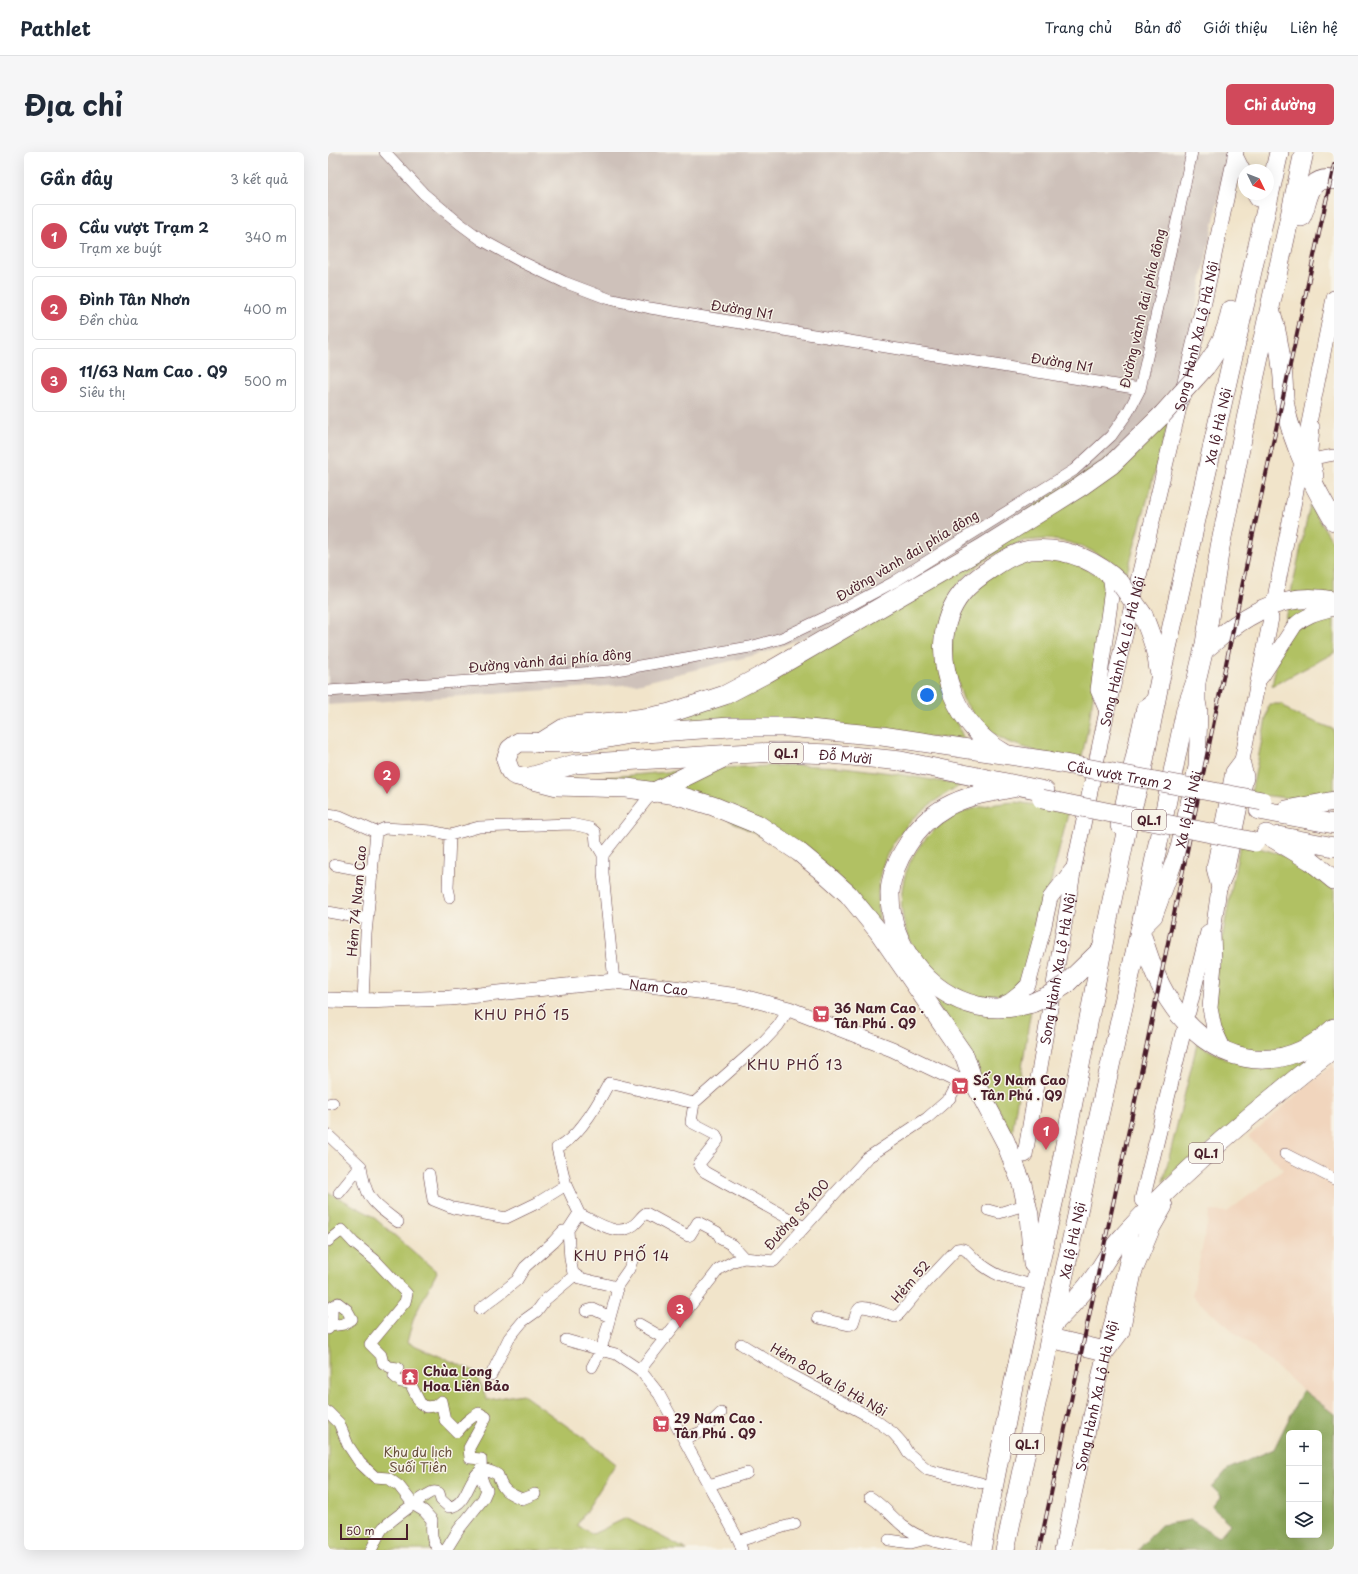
<!DOCTYPE html>
<html lang="vi">
<head>
<meta charset="utf-8">
<style>
	body { margin:0; font-family:"Playpen Sans",sans-serif; background:#f6f6f7; color:#1f2937 }
	.controls { position:absolute; right:12px; bottom:12px; display:grid; overflow:hidden; border-radius:6px; box-shadow:0 4px 16px #0002 }
	.controls button { width:36px; height:36px; display:grid; place-items:center; padding:0; border:0; border-bottom:1px solid #e0e1e3; background:#fff; color:#1f2937; font:20px sans-serif }
	.compass { position:absolute; left:910px; top:12px; width:36px; height:36px; border-radius:50%; background:#fff; box-shadow:0 4px 16px #0002; rotate:133deg }
	.scale { position:absolute; left:12px; bottom:10px; width:68px; box-sizing:border-box; padding-left:4px; border:2px solid #4a1f2b; border-top:0; font-size:11px; line-height:14px; white-space:nowrap; color:#4a1f2b; -webkit-text-stroke:3px #f7f3e8; paint-order:stroke }
	.you { position:absolute; left:599px; top:543px; width:14px; height:14px; margin:-10px; border:3px solid #fff; border-radius:50%; background:#1a73e8; box-shadow:0 0 0 6px #1a73e833 }
	.badge { display:grid; place-items:center; width:26px; height:26px; border-radius:50%; background:#d1495b; color:#fff; font-size:13px; font-weight:700 }
	.pin { position:absolute; translate:-50% -33px; filter:drop-shadow(0 1px 2px #0008) }
	.pin::after { content:''; position:absolute; top:21px; width:14px; height:12px; background:inherit; clip-path:polygon(0 0,100% 0,50% 100%) }
	.list { margin:0; padding:0; list-style:none }
	h2 { display:flex; justify-content:space-between; align-items:center; height:52px; margin:0; padding:0 16px; font-size:17px }
	h2 small { font-size:13px; font-weight:400; color:#747a83 }
	.list li { display:grid; grid-template-columns:26px 1fr auto; gap:12px; align-items:center; box-sizing:border-box; height:64px; margin:0 8px 8px; padding:0 8px; border:1px solid #e0e1e3; border-radius:6px }
	.list b { display:block; font-size:15px; white-space:nowrap }
	.list p { margin:0; font-size:13px; white-space:nowrap; color:#747a83 }
	.list em { font-size:13px; font-style:normal; color:#747a83 }
	.icon { flex:none; width:22px; height:22px; fill:none; stroke:currentColor; stroke-width:2; stroke-linecap:round; stroke-linejoin:round }
	.map { position:relative; flex:none; width:1006px; height:1398px; overflow:hidden; border-radius:6px }
	header { display:flex; align-items:center; gap:24px; box-sizing:border-box; height:56px; padding:0 20px; background:#fff; border-bottom:1px solid #e0e1e3 }
	header strong { font-size:19px }
	nav { display:flex; gap:22px; margin-inline-start:auto; font-size:14px }
	.intro { display:flex; align-items:center; justify-content:space-between; box-sizing:border-box; height:96px; padding:0 24px }
	h1 { margin:0; font-size:28px }
	.button { padding:10px 18px; border-radius:6px; background:#d1495b; color:#fff; font-size:14px; font-weight:700 }
	main { display:flex; gap:24px; padding:0 24px }
	aside { flex:1; background:#fff; border-radius:6px; box-shadow:0 4px 16px #0002 }
	.map>svg:first-child { display:block }
</style>
</head>
<body>
<header>
<strong>Pathlet</strong>
<nav><a>Trang chủ</a><a>Bản đồ</a><a>Giới thiệu</a><a>Liên hệ</a></nav>
</header>
<div class="intro"><h1>Địa chỉ</h1><a class="button">Chỉ đường</a></div>
<main>
<aside>
<h2>Gần đây<small>3 kết quả</small></h2>
<ul class="list">
<li><span class="badge">1</span><div><b>Cầu vượt Trạm 2</b><p>Trạm xe buýt</p></div><em>340 m</em></li>
<li><span class="badge">2</span><div><b>Đình Tân Nhơn</b><p>Đền chùa</p></div><em>400 m</em></li>
<li><span class="badge">3</span><div><b>11/63 Nam Cao . Q9</b><p>Siêu thị</p></div><em>500 m</em></li>
</ul>
</aside>
<div class="map">
<svg width="1006" height="1398" viewBox="0 0 1006 1398">
	<rect width="100%" height="100%" fill="#f7f3e8"/>
	<filter id="ink" filterUnits="userSpaceOnUse"><feTurbulence type="fractalNoise" baseFrequency=".025" numOctaves="2"/><feDisplacementMap in="SourceGraphic" scale="8" xChannelSelector="R" yChannelSelector="G"/><feConvolveMatrix kernelMatrix="1 2 1 2 8 2 1 2 1" color-interpolation-filters="sRGB"/></filter>
	<filter id="wash" filterUnits="userSpaceOnUse"><feTurbulence type="fractalNoise" baseFrequency=".012" numOctaves="4" result="noise"/><feDisplacementMap in="SourceGraphic" scale="16" xChannelSelector="R" yChannelSelector="G"/><feGaussianBlur stdDeviation="0.9" result="paint"/><feColorMatrix in="noise" values="0 0 0 0 0 0 0 0 0 0 0 0 0 0 0 0 0 1.4 0 .05"/><feComposite in="paint" operator="in"/></filter>
	<g filter="url(#wash)">
		<rect width="100%" height="100%" fill="#f1e4ca"/>
		<path fill="#f1d5bd" d="M1006,911v351l-31,-24 -111,-94 18,-85 17,1 57,-43 -36,-32z"/>
		<path fill="#cec1ba" d="M0,0h900l-46,223 -59,73 -81,57 -212,122 -67,26 -126,31 -309,21z"/>
		<path fill="#b1c164" stroke="#7e7048" d="M842,265l-43,156 -12,-10 -31,-16 -17,-5 -20,-3 -24,2 -22,10 -20,12 -16,14 -13,15v120l12,27 -324,-13 123,-42z
			M982,353l24,39v51l-43,-2z
			M713,405l34,6 33,17 2,10 -22,138 -7,33 -40,-8 -33,-11 -18,-10 -15,-15 -12,-18 -8,-25 -4,-22 2,-20 6,-22 28,-32 36,-18z
			M973,453l33,4v44l-62,33 15,-77z
			M941,552h13l10,9 42,16v64l-28,5h-18l-37,-4z
			M470,613l45,2 48,6 70,12c-34,18 -68,46 -79,83 -6,19 -4,39 -2,59l-50,-55 -161,-83 49,-21z
			M362,618l-37,16 -90,-5z
			M688,650l53,8 -44,177c-6,3 -25,14 -30,14 -4,1 -32,-6 -35,-8 -5,-3 -9,-6 -13,-9 -59,-41 -62,-122 -1,-163 21,-14 45,-17 70,-19z
			M912,692c32,6 73,18 94,46v127c-19,19 -44,33 -71,35 -10,1 -23,-4 -34,-6l-15,-33 3,-48z
			M596,832l107,25 -19,125 -37,-67z
			M1006,888l-171,142 34,-138 31,16z
			M0,1040l43,23 66,57 -23,45 -7,25 69,30 11,28 35,-6 63,45 31,25 -39,61 16,9 33,-16 61,32h-359z"/>
		<path fill="#8ca75a" stroke="#6b6342" fill-rule="evenodd" d="M975,1238l31,24v136h-196l23,-25 30,-5 28,17 11,-13 -18,-17 9,-11 -9,-9 16,-18 46,-20zM961,1281h30v102h-30z"/>
	</g>
	<g filter="url(#ink)">
		<g fill="none" stroke-linecap="round" stroke-linejoin="round">
			<defs>
				<path id="street" d="M57,0l39,42 35,29 23,17 40,22 42,20 45,17 41,9 490,81
					M984,307l22,-4
					M0,539l282,-20 140,-24 32,-9 65,-31 47,-25 180,-112 37,-34 17,-24 12,-23 52,-237
					M0,662l12,2 36,16
					M7,713l38,7
					M122,745l-2,-9 2,-53
					M0,760l39,7
					M286,829l-11,-108v-18l49,-62
					M35,849l3,-67 10,-102 9,-4 47,3 18,4 29,-8 92,-3 19,4 5,4 1,11 7,12
					M366,951l-3,19 25,13 2,5 -19,24 3,5 3,3 99,55
					M0,952l5,-1
					M0,983l33,31 -22,27
					M957,1002l49,25
					M33,1014c5,34 11,36 37,56
					M101,1022l4,26 20,8 53,10 31,-15 29,-18
					M660,1058l11,3 29,-9
					M251,1062c15,6 37,24 53,12 6,-3 9,-10 14,-13l42,23 2,-1 8,-13 19,10 4,7 11,6 12,13
					M0,1089l14,-11 12,13 21,17 32,34 -2,8 -35,42 11,11 2,8 7,4 8,1 -4,8 7,6 9,1 10,20 6,4 9,-1 6,-5 4,19 12,12c7,-8 12,-14 22,-19l7,4 -17,31 1,10 11,1c1,15 -2,18 6,31l-4,9 -24,30 -13,21
					M287,1137l14,-20 4,-11
					M152,1157l25,-19 12,-10 8,-13 28,-25 10,-11
					M258,1159l7,-2 17,8
					M490,1166l31,7 4,-2c2,-4 3,-13 7,-15 7,-3 28,7 35,9l5,-4 26,-31 31,-33c9,-3 13,7 20,12 17,14 27,17 48,22
					M311,1172l26,15
					M0,1177c5,-6 4,-15 4,-22l6,-4 9,7 5,9 -8,5 -14,2
					M238,1188l35,10 -9,17
					M413,1192l49,30 84,45 19,14 9,10 6,10 20,17 53,13
					M312,1218l79,-101 15,-8 10,-3 30,3 93,-103 60,-40 23,-20 9,-17
					M163,1223l18,-37 14,-17 14,-10 8,-11 30,-25
					M0,1260l11,11 9,22 12,18 15,14 13,1 11,8 15,19 10,6 8,9c-1,12 -1,21 7,30
					M356,1287l17,-7 20,-19
					M381,1333l38,-12
					M542,1345c13,8 22,20 33,29 19,15 42,18 65,23
					M561,1388l22,3 15,-4
					M411,1389l44,-14 12,-3
					M43,1398c4,-7 7,-16 12,-22 5,-5 45,-36 50,-36 2,-1 4,0 6,1l2,7 8,7c25,-2 17,-52 49,-32 4,16 10,18 24,24l13,-5
					M414,1398l-3,-9 -80,-147 -19,-24 -24,-16 -15,-4 16,-58 -4,-6 -33,-8 -7,-5 -3,-14 -2,-29 11,-17 -13,-28 -9,-37c22,-11 41,-44 52,-65l85,20 70,-62 14,-15 11,-17"/>
				<g id="secondary">
					<path d="M907,3l9,18"/>
					<path d="M926,42l3,5"/>
					<path d="M984,275l-2,24 6,25"/>
					<path d="M978,286l28,-140"/>
					<path d="M947,446l25,-128"/>
					<path d="M934,524l33,-51c12,-11 24,-13 39,-17"/>
					<path d="M779,559l-9,-21 14,-101 -2,-16"/>
					<path d="M890,739l8,-18 20,-96 -4,-17"/>
					<path id="s1" d="M0,848l35,1 87,-3 164,-17 60,7 65,8 50,13 103,40 67,32 13,-3"/>
					<path d="M671,854l11,-5 9,-7 9,-9 15,-55 7,-32 22,-28"/>
					<path d="M860,860l20,-80"/>
					<path d="M897,900l-11,-24 -4,-20 4,-44 -1,-32 6,-44 -5,-20 19,-96 9,-12 29,-142"/>
					<path id="s2" d="M697,1003l49,-288 33,-156 97,-409 32,-150"/>
					<path d="M814,1048l41,-167"/>
					<path id="s3" d="M734,1398l43,-199 27,-110"/>
				</g>
				<g id="primary">
					<path d="M791,674l26,-118 11,-8"/>
					<path id="s4" d="M812,778l14,-14 25,-68 18,-81 2,-55 -2,-11v-19"/>
				</g>
				<g id="highway">
					<path d="M973,65c9,-16 5,-42 33,-37"/>
					<path d="M943,160c6,19 9,38 11,57 2,12 1,25 3,37 8,40 28,79 49,115"/>
					<path d="M878,214c13,-17 21,-34 25,-56"/>
					<path d="M815,463c7,18 14,35 16,55"/>
					<path d="M876,498c14,-11 28,-24 44,-33 26,-16 56,-22 86,-16"/>
					<path d="M212,591l24,-15 7,-2 52,-5 28,-4 19,-4 55,-18 40,-21 216,-125 99,-62 31,-22 51,-50"/>
					<path d="M676,601c-23,-13 -41,-34 -51,-58 -13,-33 -15,-73 9,-102 8,-10 19,-18 30,-25 10,-7 25,-16 38,-18 35,-3 66,10 91,34"/>
					<path id="s5" d="M198,626l49,-14 159,-10 43,-2 54,2 70,7 144,30"/>
					<path d="M685,636c-22,4 -46,7 -67,19 -16,9 -29,22 -38,37 -10,15 -17,31 -18,48 -1,52 37,102 88,114 18,4 36,2 54,-3"/>
					<path d="M324,641l71,-35"/>
					<path d="M931,658l75,14"/>
					<path d="M958,658l48,-9"/>
					<path d="M938,682l45,27 23,19"/>
					<path d="M950,684l56,11"/>
					<path d="M812,778c8,24 15,49 29,70 40,63 108,81 165,28"/>
					<path d="M737,833l37,-36"/>
					<path d="M705,1112l-4,-49 -7,-31 -17,-43 -33,-63 -7,-21 -86,-125 -31,-38 -20,-18 -29,-24 -42,-28 -44,-18 -36,-11 -50,-7 -70,-2 -43,-11 -4,-4 -4,-11 4,-11 9,-7 42,1 37,-3 32,-6 100,-7h58l94,9 167,25"/>
					<path d="M725,1172c15,-15 30,-31 42,-48 8,-11 15,-25 24,-35 64,-72 140,-133 215,-193"/>
					<path d="M722,1186l55,13 15,-20 12,-58 19,-46 12,-21"/>
					<path id="s6" d="M653,1398l32,-164 46,-210 47,-247 22,-106 13,-47 19,-97 119,-527"/>
					<path id="s7" d="M677,1398l45,-212 90,-408 46,-221 11,-31 8,-34 15,-97 34,-167 50,-228"/>
				</g>
			</defs>
			<use href="#street" stroke="#633d43" stroke-width="12"/>
			<use href="#secondary" stroke="#633d43" stroke-width="16"/>
			<use href="#primary" stroke="#633d43" stroke-width="18"/>
			<use href="#highway" stroke="#633d43" stroke-width="20"/>
			<use href="#street" stroke="#fff" stroke-width="11"/>
			<use href="#secondary" stroke="#fff" stroke-width="15"/>
			<use href="#primary" stroke="#fff" stroke-width="17"/>
			<use href="#highway" stroke="#fff" stroke-width="19"/>
			<defs>
				<path id="rail" d="M711,1398l95,-444 120,-577 80,-364"/>
			</defs>
			<use href="#rail" stroke="#4a1f2b" stroke-width="4"/>
			<use href="#rail" stroke="#f7f3e8" stroke-width="2.5" stroke-dasharray="8" stroke-linecap="butt"/>
			<defs>
				<g id="highway-bridge">
					<path d="M834,263l44,-49"/>
					<path d="M793,432l22,31"/>
					<path id="s8" d="M721,609l213,40"/>
					<path d="M714,647l213,43"/>
					<path d="M704,851l16,-7 17,-11"/>
				</g>
			</defs>
			<use href="#highway-bridge" stroke="#633d43" stroke-width="20" stroke-linecap="butt"/>
			<use href="#highway-bridge" stroke="#fff" stroke-width="19"/>
		</g>
	</g>
	<defs>
		<symbol id="supermarket-square" viewBox="-11 -11 22 22"><rect x="-9" y="-9" width="18" height="18" rx="4" fill="#d1495b" stroke="#f7f3e8"/><path d="M-6-5.5h2.5l.6 2H6L4.5 2H-2.5L-4.4-4H-6ZM-1.5 3.2a1.3 1.3 0 1 0 .1 0ZM3 3.2a1.3 1.3 0 1 0 .1 0Z" fill="#fff"/></symbol>
		<symbol id="temple-square" viewBox="-11 -11 22 22"><rect x="-9" y="-9" width="18" height="18" rx="4" fill="#d1495b" stroke="#f7f3e8"/><path d="M0-6L5-2H3V0L6.5 2.5H4V6H1.5V3h-3V6H-4V2.5H-6.5L-3 0V-2H-5Z" fill="#fff"/></symbol>
	</defs>
	<g fill-rule="evenodd">
		<use href="#supermarket-square" x="483" y="852" width="20" height="20"/>
		<use href="#supermarket-square" x="622" y="924" width="20" height="20"/>
		<use href="#temple-square" x="72" y="1215" width="20" height="20"/>
		<use href="#supermarket-square" x="323" y="1262" width="20" height="20"/>
	</g>
	<g text-anchor="middle" dominant-baseline="central" stroke-width="3" stroke-linejoin="round" paint-order="stroke">
		<g fill="#f7f3e8" stroke="#7e5f64" stroke-width="1">
			<rect x="441" y="591" width="34" height="20" rx="3"/>
			<rect x="804" y="658" width="34" height="20" rx="3"/>
			<rect x="861" y="991" width="34" height="20" rx="3"/>
			<rect x="682" y="1282" width="34" height="20" rx="3"/>
		</g>
		<g font-size="12" font-weight="bold" fill="#4a1f2b">
			<text x="458" y="601">QL.1</text>
			<text x="821" y="668">QL.1</text>
			<text x="878" y="1001">QL.1</text>
			<text x="699" y="1292">QL.1</text>
		</g>
		<g font-size="13" fill="#4a1f2b" stroke="#f7f3e8">
			<text transform="translate(814 156) rotate(-77)">Đường vành đai phía đông</text>
			<text transform="translate(414 157) rotate(9)">Đường N1</text>
			<text stroke="none"><textPath href="#s2" startOffset="837">Song Hành Xa Lộ Hà Nội</textPath></text>
			<text transform="translate(734 210) rotate(9)">Đường N1</text>
			<text stroke="none"><textPath href="#s6" startOffset="1149">Xa lộ Hà Nội</textPath></text>
			<text transform="translate(579 403) rotate(-31)">Đường vành đai phía đông</text>
			<text stroke="none"><textPath href="#s2" startOffset="513">Song Hành Xa Lộ Hà Nội</textPath></text>
			<text transform="translate(222 508) rotate(-5)">Đường vành đai phía đông</text>
			<text stroke="none"><textPath href="#s5" startOffset="322">Đỗ Mười</textPath></text>
			<text stroke="none"><textPath href="#s8" startOffset="72">Cầu vượt Trạm 2</textPath></text>
			<text stroke="none"><textPath href="#s4" startOffset="132">Xa lộ Hà Nội</textPath></text>
			<text transform="translate(28 749) rotate(-85)">Hẻm 74 Nam Cao</text>
			<text stroke="none"><textPath href="#s2" startOffset="189">Song Hành Xa Lộ Hà Nội</textPath></text>
			<text stroke="none"><textPath href="#s1" startOffset="332">Nam Cao</textPath></text>
			<text transform="translate(468 1062) rotate(-48)">Đường Số 100</text>
			<text stroke="none"><textPath href="#s7" startOffset="317">Xa lộ Hà Nội</textPath></text>
			<text transform="translate(582 1129) rotate(-49)">Hẻm 52</text>
			<text transform="translate(501 1227) rotate(30)">Hẻm 80 Xa lộ Hà Nội</text>
			<text stroke="none"><textPath href="#s3" startOffset="158">Song Hành Xa Lộ Hà Nội</textPath></text>
		</g>
		<g font-size="13" font-weight="bold" fill="#4a1f2b" stroke="#f7f3e8" text-anchor="start">
			<text x="506" y="855">36 Nam Cao .<tspan x="506" dy="15">Tân Phú . Q9</tspan></text>
			<text x="645" y="927">Số 9 Nam Cao<tspan x="645" dy="15">. Tân Phú . Q9</tspan></text>
			<text x="95" y="1218">Chùa Long<tspan x="95" dy="15">Hoa Liên Bảo</tspan></text>
			<text x="346" y="1265">29 Nam Cao .<tspan x="346" dy="15">Tân Phú . Q9</tspan></text>
		</g>
		<g font-size="13" fill="#69503c" stroke="#f7f3e8">
			<text x="90" y="1299">Khu du lịch<tspan x="90" dy="15">Suối Tiên</tspan></text>
		</g>
		<g font-size="14" letter-spacing="1" fill="#4a1f2b" stroke="#f7f3e8">
			<text x="194" y="862">KHU PHỐ 15</text>
			<text x="467" y="912">KHU PHỐ 13</text>
			<text x="294" y="1103">KHU PHỐ 14</text>
		</g>
	</g>
</svg>
<div class="controls">
<button>+</button>
<button>−</button>
<button><svg class="icon" aria-label="layers" viewBox="0 0 24 24"><path d="M12 4l9 5-9 5-9-5zM3 14l9 5 9-5"/></svg></button>
</div>
<svg class="compass" viewBox="-18 -18 36 36"><path d="M0-13l5 13h-10z" fill="#e53935"/><path d="M0 13l5-13h-10z" fill="#747a83"/></svg>
<div class="scale">50 m</div>
<div class="you"></div>
<div class="pin badge" style="left:718px;top:998px">1</div>
<div class="pin badge" style="left:59px;top:642px">2</div>
<div class="pin badge" style="left:352px;top:1176px">3</div>
</div>
</main>
</body>
</html>
